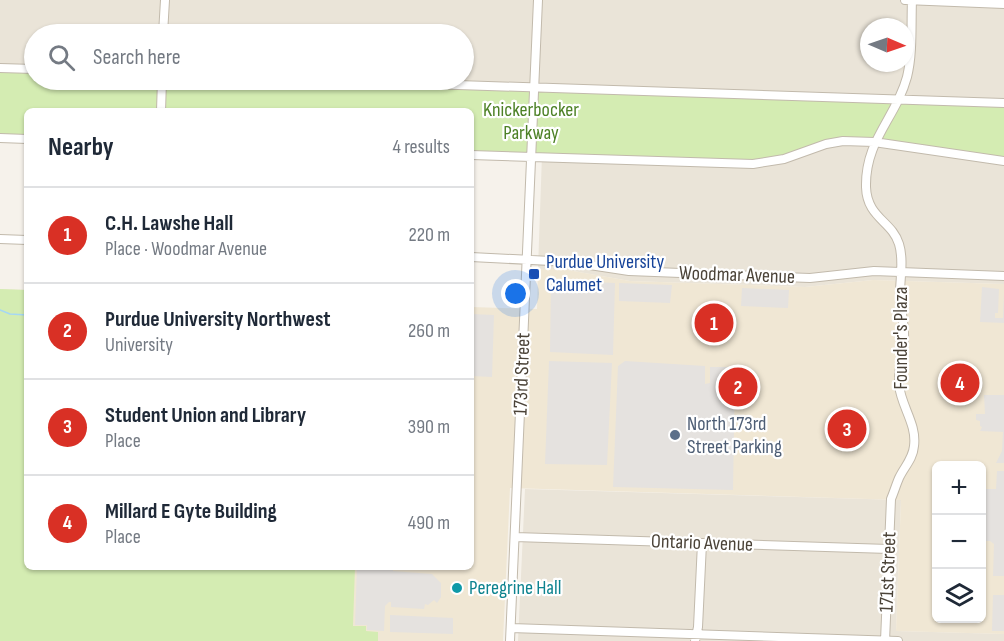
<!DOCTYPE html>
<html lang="en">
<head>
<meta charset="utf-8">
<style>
	body { margin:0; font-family:"Sofia Sans Condensed",sans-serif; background:#f2f2f3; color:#1f2937 }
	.controls { position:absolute; right:18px; bottom:18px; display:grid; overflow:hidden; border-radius:9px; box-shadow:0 2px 4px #0004 }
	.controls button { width:54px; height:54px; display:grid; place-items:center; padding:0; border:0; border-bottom:2px solid #e0e1e3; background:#fff; color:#1f2937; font:30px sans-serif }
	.compass { position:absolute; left:860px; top:18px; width:54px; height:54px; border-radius:50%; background:#fff; box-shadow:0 2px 4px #0004; rotate:92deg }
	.you { position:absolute; left:516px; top:294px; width:21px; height:21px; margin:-15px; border:4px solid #fff; border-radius:50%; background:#1a73e8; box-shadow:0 0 0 9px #1a73e833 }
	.badge { display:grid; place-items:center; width:39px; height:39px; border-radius:50%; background:#d93025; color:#fff; font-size:20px; font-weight:700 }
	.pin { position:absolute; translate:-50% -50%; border:3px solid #fff; box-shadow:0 2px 6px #0006 }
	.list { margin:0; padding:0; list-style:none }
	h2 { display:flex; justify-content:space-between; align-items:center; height:78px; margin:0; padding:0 24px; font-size:26px }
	h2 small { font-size:20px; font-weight:400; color:#747a83 }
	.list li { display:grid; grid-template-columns:39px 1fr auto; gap:18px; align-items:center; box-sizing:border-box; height:96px; padding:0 24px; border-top:2px solid #e0e1e3 }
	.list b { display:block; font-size:22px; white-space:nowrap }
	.list p { margin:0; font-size:20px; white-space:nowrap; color:#747a83 }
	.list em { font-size:20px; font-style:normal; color:#747a83 }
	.icon { flex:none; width:33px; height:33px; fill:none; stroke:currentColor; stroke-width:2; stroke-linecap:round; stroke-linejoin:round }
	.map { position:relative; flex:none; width:1004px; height:641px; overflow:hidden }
	.search { position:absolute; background:#fff; box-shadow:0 2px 4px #0004; left:24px; top:24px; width:450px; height:66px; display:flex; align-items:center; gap:15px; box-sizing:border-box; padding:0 21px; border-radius:33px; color:#747a83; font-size:22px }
	.panel { position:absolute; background:#fff; box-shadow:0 2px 4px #0004; left:24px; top:108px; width:450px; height:462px; border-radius:9px }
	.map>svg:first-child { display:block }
</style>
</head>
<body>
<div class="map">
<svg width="1004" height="641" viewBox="0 0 1004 641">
	<rect width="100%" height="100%" fill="#f6f2eb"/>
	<path fill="#eae4d8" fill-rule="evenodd" d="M0,0h1004v106l-751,-26h211v-46h-430v38l-34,-2zM869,27h36v36h-36z
		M839,138l165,23v123l-131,-4 -68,7 -175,-6 -68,-12h-24l4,-114z
		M525,489l376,11 -5,131 108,3v7h-486z"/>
	<path fill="#f0e7d4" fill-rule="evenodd" d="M538,269h24l68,12 175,6 68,-7 131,4v350l-108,-3 5,-131 -391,-12 -7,153h-503v-352l27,1v277h444v-260l66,2zM936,466h46v152h-46z"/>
	<path fill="#d4ecb2" d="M0,70l34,2v8h219l751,26v55l-142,-23 -91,20 -36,4 -264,-10v-41h-444v25l-27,-1z
		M0,289l27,1v277h328l-2,59h13v5l12,1v9h-378z"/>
	<path fill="#e5e2df" d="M551,280l64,3 -2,72 -63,-3z
		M619,283l53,2 -2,18 -51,-2z
		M982,287l17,2 -1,24h-3v5h8l1,-26v31l-24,-1z
		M742,288l47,2 -1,18 -47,-2z
		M471,314l23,1 -2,62 -21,-1z
		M549,361l63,2 -5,102 -62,-1z
		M625,361l80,5v18l5,-1v-16h25l-2,123 -120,-3 5,-121z
		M984,395h20v68h-8l6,-12 1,-19 -23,-1 2,-4 -2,-1v-5l-4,-1v-6h9z
		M997,471h7v105h-11l1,-32 -4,-3h-8v-52h14z
		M357,567h35l1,4 39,3 9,9v14l-4,6 -3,-3 -6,5 -3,-1 -1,5 -33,-2v-5h-2l-4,4 -1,25 -17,-1v-5h-12z
		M993,595h11v36h-12z
		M390,615l63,3v16l-63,-2z"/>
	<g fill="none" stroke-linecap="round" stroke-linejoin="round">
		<path stroke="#a5d7f5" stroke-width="1.5" d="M0,310l10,4 17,1"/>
		<defs>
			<path id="minor" d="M905,0l99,4
				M163,34l2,-34
				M0,68l34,1
				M309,80l695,23
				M161,111l1,-31
				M0,138l27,1
				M471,155l282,9 31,-5 42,-15 17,-3 31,1 130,19
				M0,239l27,1
				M471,257l99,5 59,9 181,7 64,-7 130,5
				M515,537l374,12
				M511,628l387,13
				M510,641l28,-641
				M695,641l3,-14 4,-84
				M885,641l6,-142c3,-7 5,-14 8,-21 5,-11 14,-19 15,-32 3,-22 -13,-40 -15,-61 -1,-16 4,-30 5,-46 1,-15 -4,-30 -4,-45 0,-16 4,-34 -1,-50 -7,-23 -32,-26 -33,-57 -1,-47 30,-69 41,-110 6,-24 4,-52 5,-77"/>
		</defs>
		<use href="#minor" stroke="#c2baac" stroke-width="10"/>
		<use href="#minor" stroke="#fff" stroke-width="8"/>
	</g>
	<rect fill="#1a4fb4" stroke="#fff" stroke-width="2" x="528" y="268" width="12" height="12" rx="3"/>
	<circle fill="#5c6f8a" stroke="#fff" stroke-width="2" cx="675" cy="435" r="6"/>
	<circle fill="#0f9aa8" stroke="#fff" stroke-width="2" cx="457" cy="588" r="6"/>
	<g text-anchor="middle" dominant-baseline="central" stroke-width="4.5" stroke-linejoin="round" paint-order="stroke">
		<g font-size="20" fill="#4d8126" stroke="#fff">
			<text x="531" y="110">Knickerbocker<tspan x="531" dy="23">Parkway</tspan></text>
		</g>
		<g font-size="20" fill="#164399" stroke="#fff" text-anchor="start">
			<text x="546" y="262">Purdue University<tspan x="546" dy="23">Calumet</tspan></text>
		</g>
		<g font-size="20" fill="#4b4338" stroke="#fff">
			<text transform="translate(737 275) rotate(2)">Woodmar Avenue</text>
			<text transform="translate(901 338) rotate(-90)">Founder's Plaza</text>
			<text transform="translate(522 374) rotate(-88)">173rd Street</text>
			<text transform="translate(702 543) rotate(2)">Ontario Avenue</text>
			<text transform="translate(888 572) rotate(-88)">171st Street</text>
		</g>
		<g font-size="20" fill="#4e5e75" stroke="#fff" text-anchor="start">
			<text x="687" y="424">North 173rd<tspan x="687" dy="23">Street Parking</tspan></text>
		</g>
		<g font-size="20" fill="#0d838f" stroke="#fff" text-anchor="start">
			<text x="469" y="588">Peregrine Hall</text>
		</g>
	</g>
</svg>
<div class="controls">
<button>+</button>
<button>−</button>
<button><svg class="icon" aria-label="layers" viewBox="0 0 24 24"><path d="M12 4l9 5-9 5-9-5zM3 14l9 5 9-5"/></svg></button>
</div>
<svg class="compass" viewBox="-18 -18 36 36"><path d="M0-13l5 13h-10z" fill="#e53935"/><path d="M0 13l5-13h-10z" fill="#747a83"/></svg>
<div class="you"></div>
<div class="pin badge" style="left:714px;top:323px">1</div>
<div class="pin badge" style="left:738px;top:387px">2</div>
<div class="pin badge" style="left:847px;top:429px">3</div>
<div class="pin badge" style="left:960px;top:383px">4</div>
<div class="search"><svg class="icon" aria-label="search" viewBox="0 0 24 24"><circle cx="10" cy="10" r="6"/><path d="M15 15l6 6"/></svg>Search here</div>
<section class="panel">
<h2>Nearby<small>4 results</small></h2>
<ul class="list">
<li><span class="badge">1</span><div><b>C.H. Lawshe Hall</b><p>Place · Woodmar Avenue</p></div><em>220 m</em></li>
<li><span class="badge">2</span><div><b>Purdue University Northwest</b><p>University</p></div><em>260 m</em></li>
<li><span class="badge">3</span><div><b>Student Union and Library</b><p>Place</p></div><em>390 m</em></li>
<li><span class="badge">4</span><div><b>Millard E Gyte Building</b><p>Place</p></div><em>490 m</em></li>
</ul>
</section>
</div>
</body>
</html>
